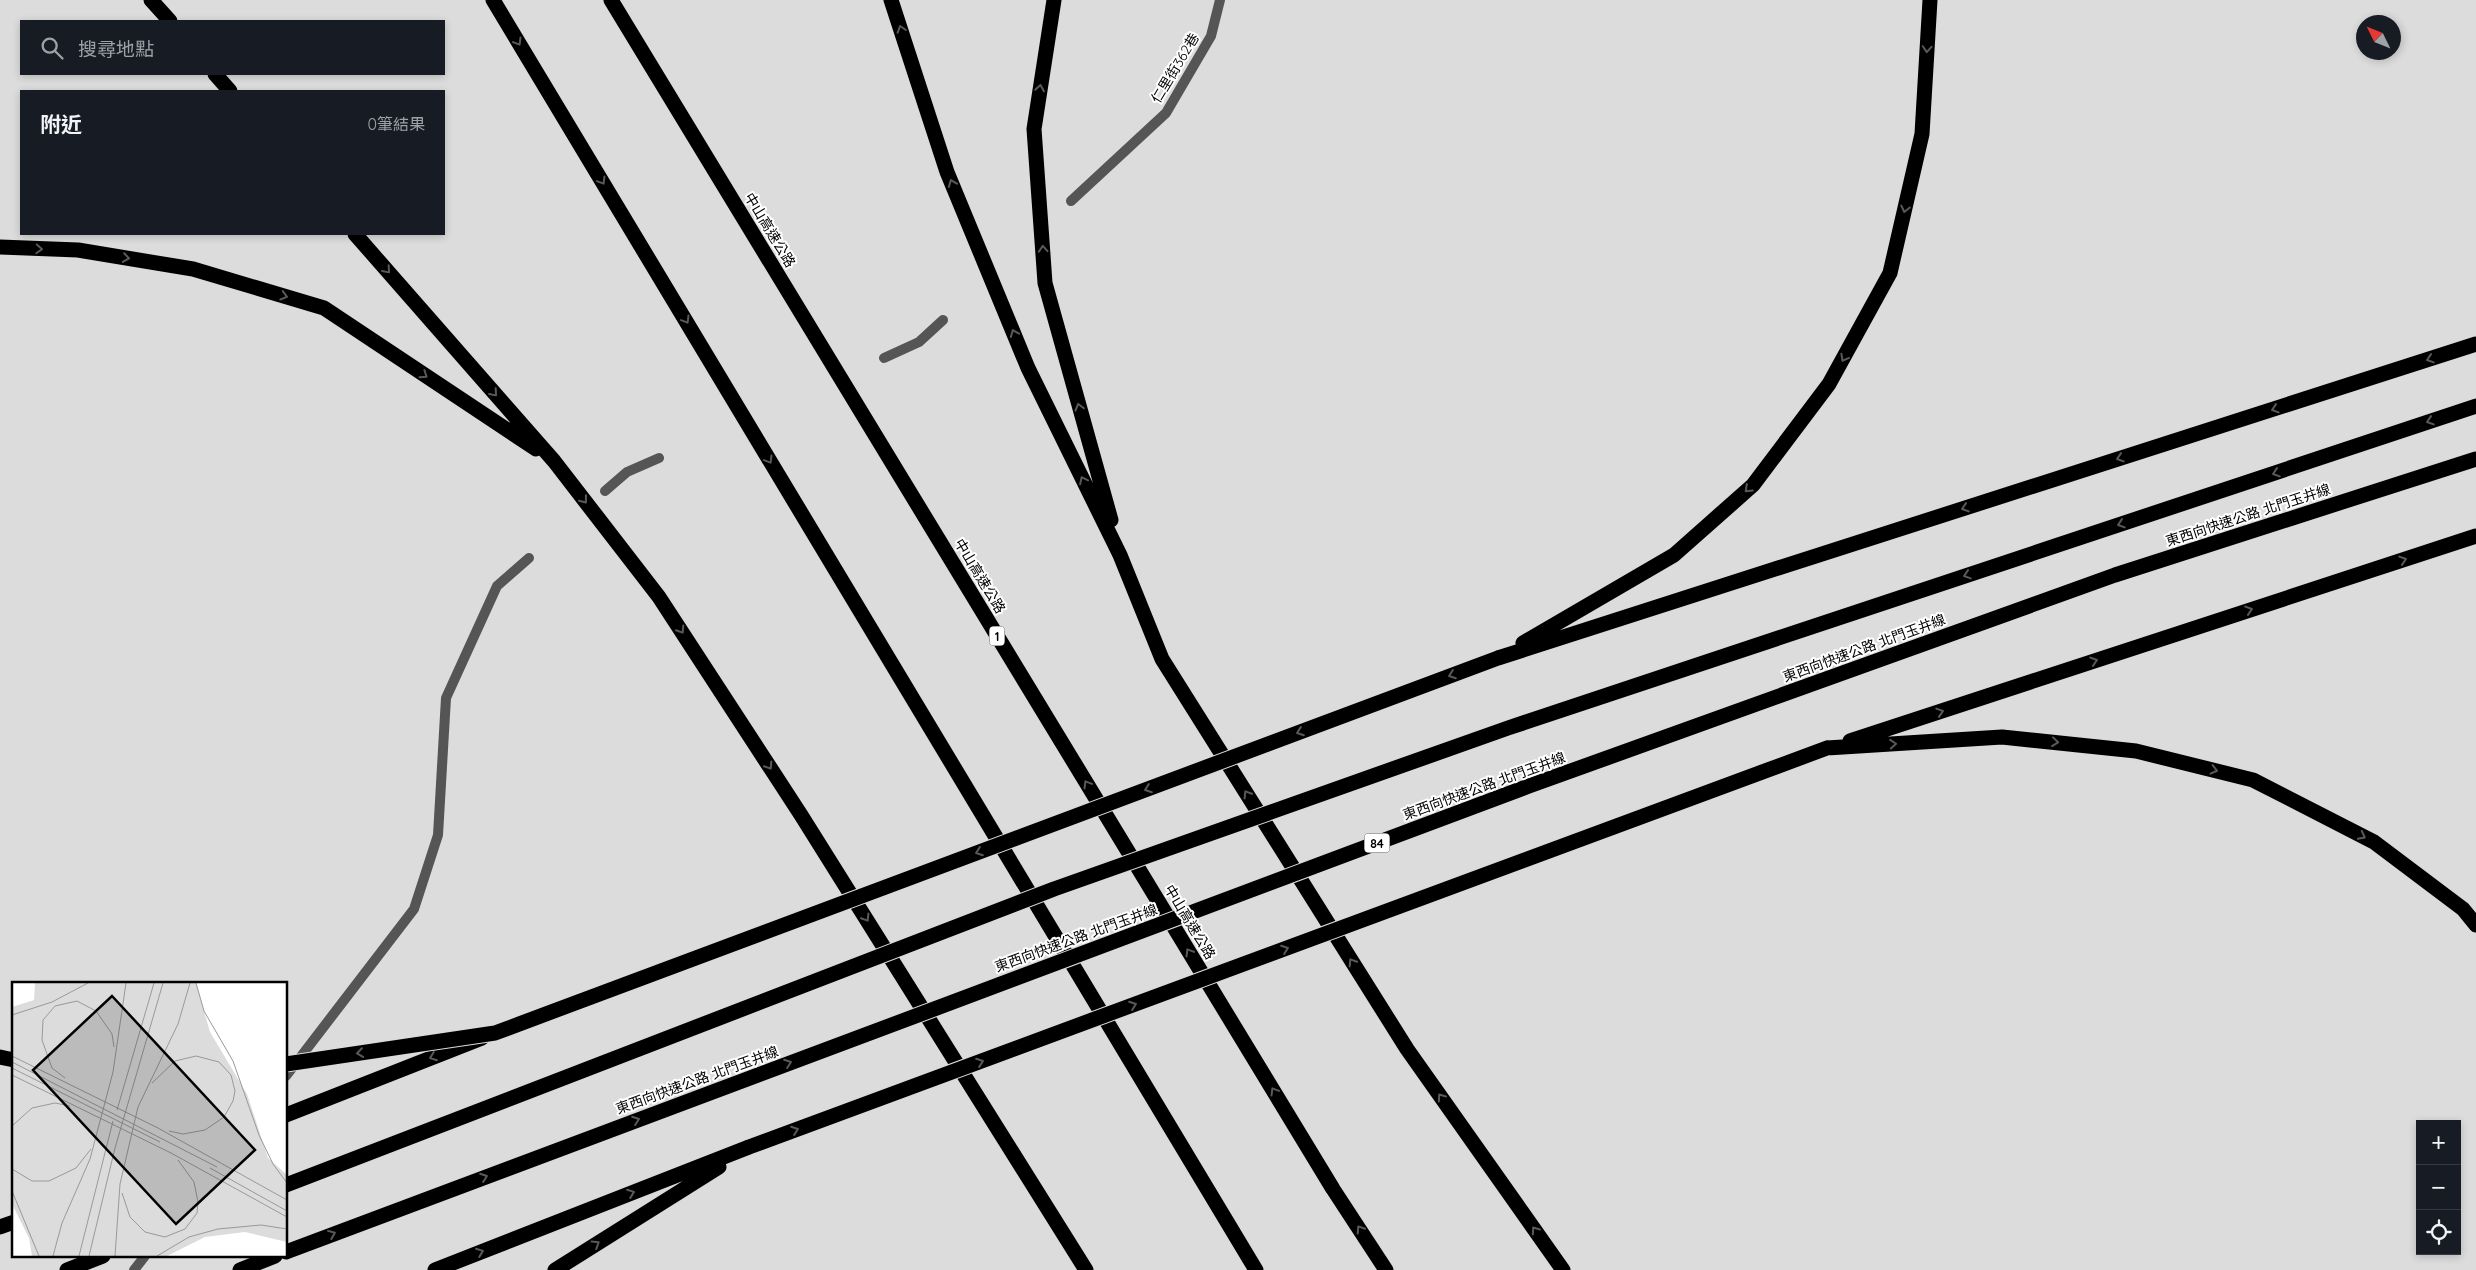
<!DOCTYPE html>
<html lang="zh-TW">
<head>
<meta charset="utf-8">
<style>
	body { margin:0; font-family:Quicksand,"Noto Sans TC",sans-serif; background:#20242c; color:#f1f3f6 }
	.controls { position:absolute; right:15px; bottom:15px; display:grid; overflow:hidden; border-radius:0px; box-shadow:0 2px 8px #0003 }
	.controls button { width:45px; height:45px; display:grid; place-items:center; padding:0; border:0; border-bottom:1px solid #363941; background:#171b24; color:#f1f3f6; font:25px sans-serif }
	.compass { position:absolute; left:2356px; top:15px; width:45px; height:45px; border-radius:50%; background:#171b24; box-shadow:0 2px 8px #0003; rotate:313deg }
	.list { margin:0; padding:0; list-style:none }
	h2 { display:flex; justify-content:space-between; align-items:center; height:65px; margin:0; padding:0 20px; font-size:21px }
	h2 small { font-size:16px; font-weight:400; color:#9ea1a6 }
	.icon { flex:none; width:28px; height:28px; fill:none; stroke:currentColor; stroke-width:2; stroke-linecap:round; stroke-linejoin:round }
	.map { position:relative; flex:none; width:2476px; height:1270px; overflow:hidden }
	.search { position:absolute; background:#171b24; box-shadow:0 2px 8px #0003; left:20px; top:20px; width:425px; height:55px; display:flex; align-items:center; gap:12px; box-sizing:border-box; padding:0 18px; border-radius:0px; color:#9ea1a6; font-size:19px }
	.panel { position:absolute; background:#171b24; box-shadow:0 2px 8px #0003; left:20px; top:90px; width:425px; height:145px; border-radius:0px }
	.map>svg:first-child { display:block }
</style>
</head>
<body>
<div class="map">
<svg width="2476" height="1270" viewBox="0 0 2476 1270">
	<rect width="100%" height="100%" fill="#fff"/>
	<path fill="#dcdcdc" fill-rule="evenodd" d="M0,0h2476v1270h-2476zM21,21h423v53h-423zM2364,22h30v30h-30zM21,91h423v143h-423zM14,984h272v272h-272zM2420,1124h37v127h-37z"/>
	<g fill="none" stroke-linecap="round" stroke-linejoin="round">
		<defs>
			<path id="highway" d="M151,0l19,21
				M493,0l763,1270
				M611,0l722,1189 53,81
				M891,0l56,172 81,196 92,187 42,104 245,390 156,221
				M1054,0l-20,129 11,154 66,237
				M215,74l15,17
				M355,234l199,227 105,136 142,218 285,455
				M0,247l78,3 115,19 131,39 212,141
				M1523,643l151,-88 79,-70 76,-101 61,-111 32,-139 8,-134
				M1498,658l978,-314
				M1850,741l626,-205
				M1827,748l175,-11 134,14 117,29 121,62 89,67 13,16
				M0,1057l14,3
				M286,1115l196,-77
				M0,1227l14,-5
				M67,1270l36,-14
				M240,1270l35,-14
				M435,1270l314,-123
				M555,1270l164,-103"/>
		</defs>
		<use href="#highway" stroke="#dbdbdb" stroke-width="17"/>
		<path stroke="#555" stroke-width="10" d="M1071,201l95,-88 45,-77 9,-36
			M884,358l35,-16 24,-22
			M605,491l22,-19 32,-14
			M286,1076l128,-167 24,-74 8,-137 51,-112 32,-28
			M134,1270l11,-14"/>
		<use href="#highway" stroke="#000" stroke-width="15"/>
		<defs>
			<path id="highway-bridge" d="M286,1064l209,-31 1003,-375
				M749,1147l1078,-399
				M286,1185l768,-296 454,-161 968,-322
				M286,1252l1243,-466 586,-211 361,-116"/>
		</defs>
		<use href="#highway-bridge" stroke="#dbdbdb" stroke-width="17" stroke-linecap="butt"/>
		<use href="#highway-bridge" stroke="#000" stroke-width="15"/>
	</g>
	<defs><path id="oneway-chevron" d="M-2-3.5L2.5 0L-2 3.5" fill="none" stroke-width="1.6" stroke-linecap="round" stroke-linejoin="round" transform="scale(1.25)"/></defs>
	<g stroke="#595959">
		<use href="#oneway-chevron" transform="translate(901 29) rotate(-108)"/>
		<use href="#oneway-chevron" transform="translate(518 42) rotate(59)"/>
		<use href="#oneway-chevron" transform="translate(1927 49) rotate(94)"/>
		<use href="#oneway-chevron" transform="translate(1040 88) rotate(-81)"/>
		<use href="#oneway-chevron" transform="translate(602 181) rotate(59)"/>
		<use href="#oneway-chevron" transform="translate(952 183) rotate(-112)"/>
		<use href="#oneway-chevron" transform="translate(1905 209) rotate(103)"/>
		<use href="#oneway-chevron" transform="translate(39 249) rotate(3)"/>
		<use href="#oneway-chevron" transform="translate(1043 249) rotate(-94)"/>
		<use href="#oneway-chevron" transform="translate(126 258) rotate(9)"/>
		<use href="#oneway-chevron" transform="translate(387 270) rotate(49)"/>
		<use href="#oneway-chevron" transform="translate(284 296) rotate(16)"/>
		<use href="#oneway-chevron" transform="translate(686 320) rotate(59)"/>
		<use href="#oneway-chevron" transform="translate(1014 333) rotate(-112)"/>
		<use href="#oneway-chevron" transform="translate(1844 358) rotate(119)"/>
		<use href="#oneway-chevron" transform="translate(2430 359) rotate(162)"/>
		<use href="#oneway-chevron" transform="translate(424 375) rotate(34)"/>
		<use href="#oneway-chevron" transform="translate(494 393) rotate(49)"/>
		<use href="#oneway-chevron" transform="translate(1079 407) rotate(-105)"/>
		<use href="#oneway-chevron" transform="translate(2275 409) rotate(162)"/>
		<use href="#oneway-chevron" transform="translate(2430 421) rotate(162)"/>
		<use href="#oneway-chevron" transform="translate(2120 458) rotate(162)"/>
		<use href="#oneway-chevron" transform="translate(769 460) rotate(59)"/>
		<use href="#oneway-chevron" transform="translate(2276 473) rotate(162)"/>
		<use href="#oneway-chevron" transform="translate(1083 480) rotate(-116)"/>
		<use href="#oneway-chevron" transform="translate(1748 489) rotate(137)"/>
		<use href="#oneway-chevron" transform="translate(584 500) rotate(52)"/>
		<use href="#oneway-chevron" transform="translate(1965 508) rotate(162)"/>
		<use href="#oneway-chevron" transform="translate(2121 524) rotate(162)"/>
		<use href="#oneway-chevron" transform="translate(2403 560) rotate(-18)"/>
		<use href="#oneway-chevron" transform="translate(1967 575) rotate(162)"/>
		<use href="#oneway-chevron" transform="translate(2249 610) rotate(-18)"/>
		<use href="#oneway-chevron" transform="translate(681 630) rotate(57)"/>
		<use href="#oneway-chevron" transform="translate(2094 661) rotate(-18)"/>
		<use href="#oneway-chevron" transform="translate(1452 675) rotate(160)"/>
		<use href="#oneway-chevron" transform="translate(1940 712) rotate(-18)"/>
		<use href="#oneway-chevron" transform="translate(1300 732) rotate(160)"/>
		<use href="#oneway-chevron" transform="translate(2055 742) rotate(6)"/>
		<use href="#oneway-chevron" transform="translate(1893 744) rotate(-4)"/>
		<use href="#oneway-chevron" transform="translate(769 766) rotate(57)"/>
		<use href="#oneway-chevron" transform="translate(2214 770) rotate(14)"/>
		<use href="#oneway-chevron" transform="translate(1087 784) rotate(-121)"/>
		<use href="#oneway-chevron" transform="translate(1148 789) rotate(160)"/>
		<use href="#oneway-chevron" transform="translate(1247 794) rotate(-122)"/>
		<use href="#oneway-chevron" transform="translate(2362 836) rotate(27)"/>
		<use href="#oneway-chevron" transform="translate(979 852) rotate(160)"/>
		<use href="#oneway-chevron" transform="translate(866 918) rotate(58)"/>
		<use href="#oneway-chevron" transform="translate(1285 949) rotate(-20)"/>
		<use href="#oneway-chevron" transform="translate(1189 952) rotate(-121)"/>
		<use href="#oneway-chevron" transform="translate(1352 962) rotate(-122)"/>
		<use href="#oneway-chevron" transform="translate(1133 1005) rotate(-20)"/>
		<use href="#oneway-chevron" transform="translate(360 1053) rotate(172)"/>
		<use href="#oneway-chevron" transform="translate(433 1057) rotate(159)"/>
		<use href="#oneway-chevron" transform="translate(980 1062) rotate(-20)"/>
		<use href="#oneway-chevron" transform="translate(788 1063) rotate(-20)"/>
		<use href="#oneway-chevron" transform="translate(1274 1091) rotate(-121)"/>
		<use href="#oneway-chevron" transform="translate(1441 1097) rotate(-125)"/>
		<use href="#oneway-chevron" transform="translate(636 1120) rotate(-20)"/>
		<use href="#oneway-chevron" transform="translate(795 1130) rotate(-20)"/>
		<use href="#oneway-chevron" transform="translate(484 1177) rotate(-20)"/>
		<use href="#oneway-chevron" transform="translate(631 1193) rotate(-21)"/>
		<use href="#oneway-chevron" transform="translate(1360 1229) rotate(-123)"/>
		<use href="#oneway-chevron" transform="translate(1535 1230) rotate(-125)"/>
		<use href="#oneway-chevron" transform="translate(332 1234) rotate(-22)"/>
		<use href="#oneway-chevron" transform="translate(596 1244) rotate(-32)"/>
		<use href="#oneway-chevron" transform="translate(480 1252) rotate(-21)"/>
	</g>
	<g text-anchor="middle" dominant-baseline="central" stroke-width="4" stroke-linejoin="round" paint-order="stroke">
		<g fill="#fff" stroke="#4c4c4c" stroke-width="1">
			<rect x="989.5" y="626.5" width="15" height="19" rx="4"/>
			<rect x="1364.5" y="833.5" width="25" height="19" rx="4"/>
		</g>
		<g font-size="12" font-weight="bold" fill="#000">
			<text x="997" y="636">1</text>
			<text x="1377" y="843">84</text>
		</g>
		<g font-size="14" fill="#000" stroke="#fff">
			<text transform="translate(1175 68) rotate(-59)">仁里街362巷</text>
			<text transform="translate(770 230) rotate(59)">中山高速公路</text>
			<text transform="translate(2248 515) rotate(-18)">東西向快速公路 北門玉井線</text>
			<text transform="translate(980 576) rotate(59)">中山高速公路</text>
			<text transform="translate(1864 648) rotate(-20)">東西向快速公路 北門玉井線</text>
			<text transform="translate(1484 786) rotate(-20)">東西向快速公路 北門玉井線</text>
			<text transform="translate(1190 922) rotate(59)">中山高速公路</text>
			<text transform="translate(1076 938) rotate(-20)">東西向快速公路 北門玉井線</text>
			<text transform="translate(697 1080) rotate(-20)">東西向快速公路 北門玉井線</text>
		</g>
	</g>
	<g transform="translate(12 982)">
		<rect width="275" height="275" fill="#fff"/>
		<path d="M23,1h161l14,49 37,62 21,64 19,17v67l-42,-10 -40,5 -38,19h-135l-3,-18 -17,-34v-197l22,-7z" fill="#dcdcdc"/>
		<path fill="none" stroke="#999" stroke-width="1" d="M184,1l8,28 29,50 26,74 14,29 14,19M0,33l40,-13 36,-19M0,74l146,72 129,72M0,80l205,105M0,86l148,74M0,93l159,78 116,64M53,96l-13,-10 -10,-28 1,-20 12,-14 22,-5 19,10 16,23 2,13M140,101l23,-22 21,-5 23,6 12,13 4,16 -2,10 -9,16 -19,13 -22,4 -14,-3M105,128l37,-127M0,144l20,-18 23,-5 15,3M198,186l77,43M0,187l20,12h17l27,-13 15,-19M0,209l27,65M110,211l8,24 15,15 20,5 20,-8 12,-16 1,-11 -4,-20 -16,-22M41,274l9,-33 28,-64 23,-87 13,-89M67,274l34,-135M77,274l26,-108 48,-165M103,274l5,-72 18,-77 40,-83 12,-41M145,274l32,-19 29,-8 43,-4 26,4"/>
		<path fill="#000" fill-opacity="0.15" stroke="#000" stroke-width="2.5" d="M100,14l143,154 -79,74 -143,-154z"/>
		<rect width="275" height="275" fill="none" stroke="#000" stroke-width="2.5"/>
	</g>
</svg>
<div class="controls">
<button>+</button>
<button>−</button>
<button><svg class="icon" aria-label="locate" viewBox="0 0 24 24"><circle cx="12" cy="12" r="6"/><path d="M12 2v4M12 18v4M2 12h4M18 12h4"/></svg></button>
</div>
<svg class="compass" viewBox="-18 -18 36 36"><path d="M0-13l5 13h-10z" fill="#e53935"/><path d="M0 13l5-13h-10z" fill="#9ea1a6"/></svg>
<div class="search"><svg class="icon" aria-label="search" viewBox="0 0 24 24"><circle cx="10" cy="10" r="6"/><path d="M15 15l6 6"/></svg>搜尋地點</div>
<section class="panel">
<h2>附近<small>0筆結果</small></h2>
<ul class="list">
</ul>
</section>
</div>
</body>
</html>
